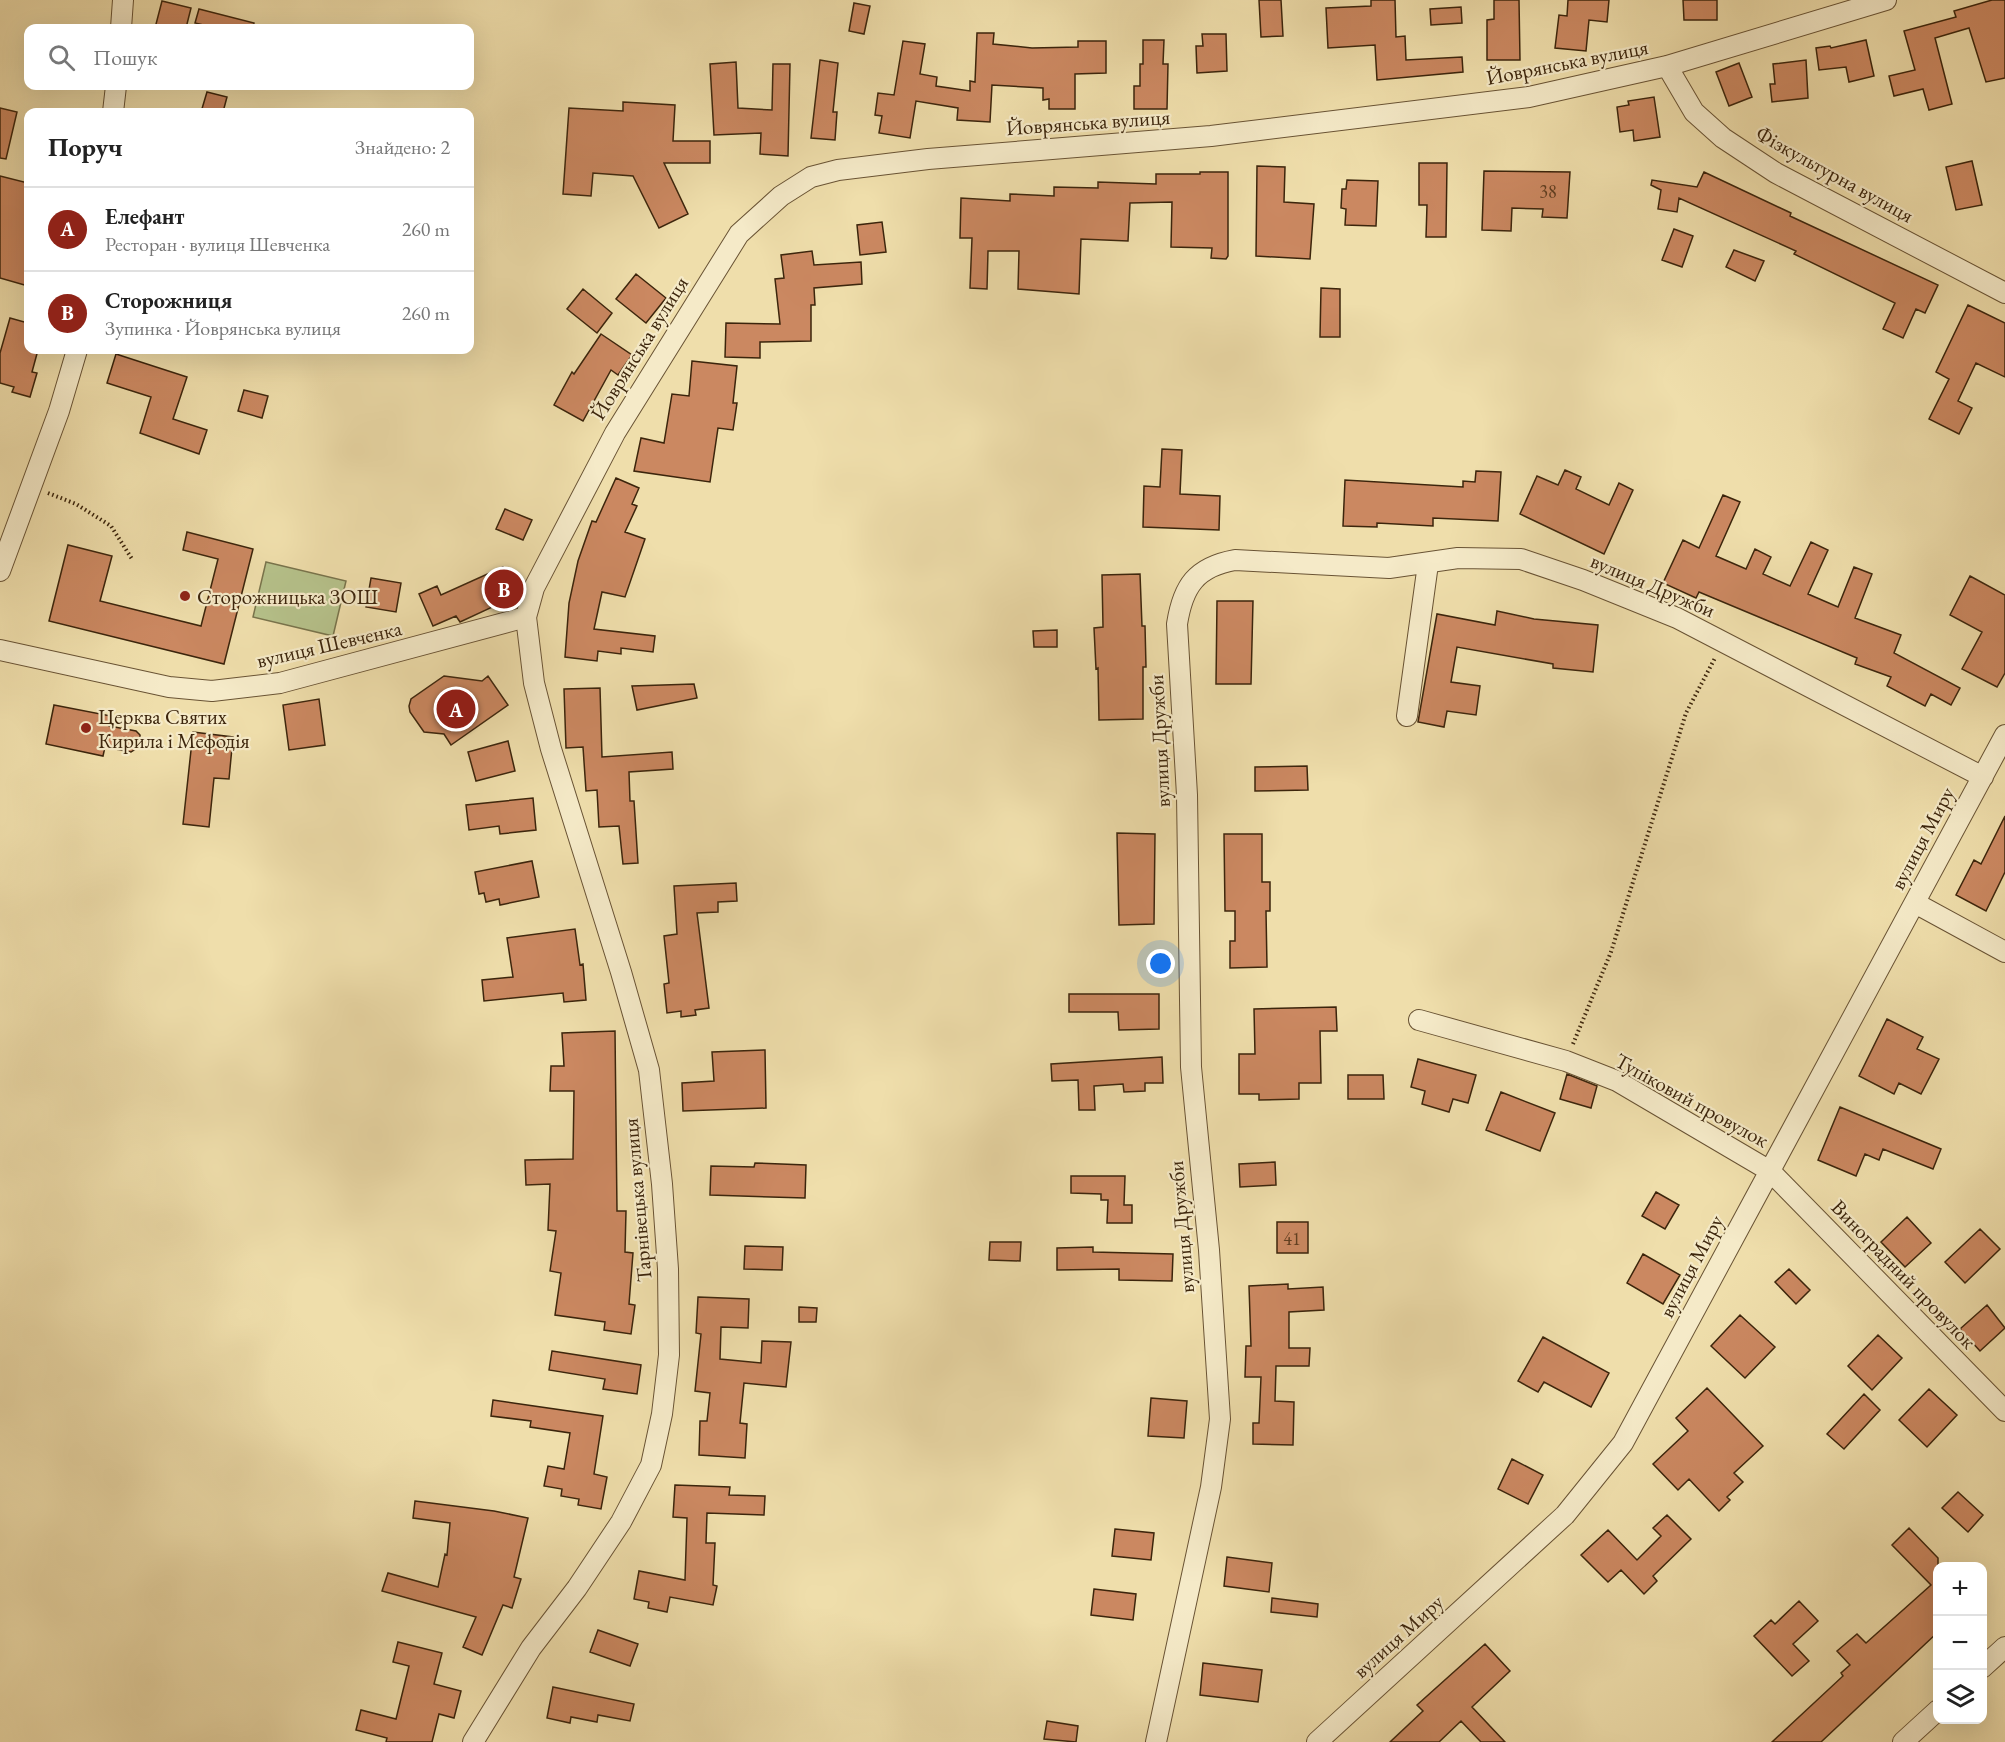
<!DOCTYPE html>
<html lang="uk">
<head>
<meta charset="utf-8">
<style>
	body { margin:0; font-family:"EB Garamond",serif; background:#f6f6f6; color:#222 }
	.controls { position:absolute; right:18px; bottom:18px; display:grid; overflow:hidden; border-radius:12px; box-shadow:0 6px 24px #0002 }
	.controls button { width:54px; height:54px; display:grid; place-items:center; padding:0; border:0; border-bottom:2px solid #e0e0e0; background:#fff; color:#222; font:30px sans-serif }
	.you { position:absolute; left:1161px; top:964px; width:21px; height:21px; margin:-15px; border:4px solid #fff; border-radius:50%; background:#1a73e8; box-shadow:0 0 0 9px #1a73e833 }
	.badge { display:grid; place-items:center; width:39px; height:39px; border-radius:50%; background:#8f2418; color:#fff; font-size:20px; font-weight:700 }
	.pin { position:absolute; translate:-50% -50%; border:3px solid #fff; box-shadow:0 2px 6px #0006 }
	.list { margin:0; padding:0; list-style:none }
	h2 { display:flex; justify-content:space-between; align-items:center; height:78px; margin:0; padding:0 24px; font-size:26px }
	h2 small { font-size:20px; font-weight:400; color:#767676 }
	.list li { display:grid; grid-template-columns:39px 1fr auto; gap:18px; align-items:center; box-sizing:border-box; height:84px; padding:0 24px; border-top:2px solid #e0e0e0 }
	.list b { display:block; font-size:22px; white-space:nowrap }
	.list p { margin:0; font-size:20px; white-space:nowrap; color:#767676 }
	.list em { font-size:20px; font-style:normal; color:#767676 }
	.icon { flex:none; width:33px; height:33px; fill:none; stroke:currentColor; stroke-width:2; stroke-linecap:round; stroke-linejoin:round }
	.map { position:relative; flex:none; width:2005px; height:1742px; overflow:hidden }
	.search { position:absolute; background:#fff; box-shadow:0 6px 24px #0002; left:24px; top:24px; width:450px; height:66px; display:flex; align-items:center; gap:15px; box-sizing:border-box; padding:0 21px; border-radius:12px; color:#767676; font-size:22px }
	.panel { position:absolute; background:#fff; box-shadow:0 6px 24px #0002; left:24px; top:108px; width:450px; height:246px; border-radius:12px }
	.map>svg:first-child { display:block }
</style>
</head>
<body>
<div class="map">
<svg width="2005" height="1742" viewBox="0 0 2005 1742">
	<rect width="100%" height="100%" fill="#efdeab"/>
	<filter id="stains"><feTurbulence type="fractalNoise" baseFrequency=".00333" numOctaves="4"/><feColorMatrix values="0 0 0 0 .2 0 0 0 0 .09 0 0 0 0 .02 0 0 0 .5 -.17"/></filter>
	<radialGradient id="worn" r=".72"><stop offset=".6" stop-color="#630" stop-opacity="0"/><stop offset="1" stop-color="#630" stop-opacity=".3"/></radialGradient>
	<path fill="#b6c28b" stroke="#79744c" stroke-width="1.5" d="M266,562l80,19 -13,55 -80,-19z"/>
	<path fill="#cb8861" stroke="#3c250c" stroke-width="1.5" d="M1259,0h22l2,36 -22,1z
		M1371,0h24l1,37 9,-1 1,24 56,-3 1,15 -86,8 -2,-35 -47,3 -2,-40 45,-2z
		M1494,0h25l1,60h-33v-40l7,-1z
		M1568,0h41l-2,22 -18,-2 -3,31 -31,-3 4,-33 8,1z
		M1683,0h34v20h-33z
		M1992,0h13v78l-19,4 -17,-54 -34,10 17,66 -23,6 -6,-21 -29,7 -5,-20 26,-6 -11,-39 52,-14 -2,-6z
		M162,1l29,7 -5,20h-31z
		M854,3l16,3 -6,28 -15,-3z
		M1461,7l1,16 -31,2 -1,-16z
		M199,9l55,14 -1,5h-37l-21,-5z
		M977,33h17l-1,11 39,4 46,-1v-6h28v32l-31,1v35h-26v-10l-6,1v-12l-51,-3 -2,37 -33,-2 1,-12 -42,-7 -6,37 -31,-5 3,-17 -7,-1 3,-22 16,2 9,-54 22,3 -5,30 17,3 -1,9 34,5v-10l5,1z
		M1202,34h24l1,37 -30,2 -1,-27h7z
		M1143,40h21l-1,24h5l-1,45h-33v-23h6v-22h3z
		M1866,40l8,36 -25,6 -3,-15 -27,3 -3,-22 14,-2 1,2z
		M820,60l18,3 -5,49h4l-2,28 -24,-2z
		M1806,60l2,38 -36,4 -2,-18h5l-2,-20z
		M736,62l2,46 34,2 1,-46h17l-2,92 -28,-2 1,-21 -47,2 -4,-71z
		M1739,63l13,34 -23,9 -13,-34z
		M207,92l20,5 -4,15h-22z
		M1654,97l6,40 -26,4 -1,-11 -13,2 -3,-25 12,-2 -1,-4z
		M623,102l52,3 -2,36h37v22h-46l24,51 -29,14 -26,-52 -40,-3 -2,23 -28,-2 6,-86 54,3z
		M0,108l17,4 -11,47 -6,-1z
		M1972,161l10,44 -26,5 -10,-43z
		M1419,163h28l-1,74h-20l1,-32h-8z
		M1257,166l28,1 -1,35 30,2 -4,55 -54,-3z
		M1484,171l86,1 -3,46 -25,-1 1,-8 -31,-1 -1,23 -29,-1z
		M1200,172h28v84l-2,3 -15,-1 1,-10 -41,-1 1,-45 -42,1 -2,38 -47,-2 -2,55 -61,-5 1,-38h-31l-1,38 -17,-1 2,-50h-12l1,-40 49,3v-7l44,2v-9l44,1v-6l58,2v-10h44z
		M1704,172l87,41 -1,3 148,69 -13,28 -9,-4 -13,29 -20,-9 12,-26 -101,-49 2,-3 -117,-53 -2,14 -19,-3 3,-19 -10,-5 1,-5 45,7z
		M0,176l28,7v103l-28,-8z
		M1347,180l31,1 -2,45 -31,-1 1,-16 -5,-1 1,-19h4z
		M882,222l4,30 -26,3 -3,-30z
		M1674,229l19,7 -11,31 -20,-7z
		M1734,250l30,11 -9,20 -29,-14z
		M812,251l2,14 47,-3 1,22 -48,4 1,17h-4v36l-51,1v16l-35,-1 1,-34 54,1 -5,-45 9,-1 -3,-23z
		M636,274l30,24 -20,25 -30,-24z
		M1321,288l19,1v48h-20z
		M583,289l29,24 -15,20 -30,-24z
		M1968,305l37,18v54l-29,-14 -18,38 14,7 -13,26 -30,-15 20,-40 -13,-7z
		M10,318l18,5v27h10l-6,22 5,1 -7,24 -18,-5 2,-5 -14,-4v-30z
		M601,334l31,21 -14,20 -7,-5 -28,51 -29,-16 18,-33 2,2z
		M116,354l71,23 -14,42 34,11 -8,24 -59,-21 11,-36 -44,-14z
		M692,361l45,5 -4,37h4l-4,27 -15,-2 -8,54 -76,-11 7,-33 23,5 8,-49 17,2z
		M244,390l24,6 -6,22 -24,-7z
		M1162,449l20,1 -2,44 40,2 -1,34 -76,-3 1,-41 16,1z
		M1565,470l16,7 -5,12 33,16 10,-22 14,7 -29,64 -84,-40 17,-38 21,9z
		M1476,471l25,1 -3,49 -65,-3v8l-56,-3v4l-34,-1 2,-46 118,7v-6l12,1z
		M616,478l23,10 -7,16 5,2 -12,26 20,7 -20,58 -23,-5 -8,37 61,7 -2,16 -32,-4v6l-23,-3 -1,10 -32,-4 4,-54 9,-42 14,-40 4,1z
		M1723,495l17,7 -24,54 30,13 9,-20 16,8 -8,17 27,12 21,-44 17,8 -20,44 30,13 16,-40 18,7 -17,44 46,17 -7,18 66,35 -9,17 -20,-11 -6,12 -38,-20 4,-9 -36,-13 2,-6 -158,-66 -3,6 -33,-15 20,-43 16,8z
		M505,509l27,11 -9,20 -27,-11z
		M187,532l66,17 -29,115 -175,-43 19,-76 44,11 -12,45 101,25 17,-67 -35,-9z
		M503,567l13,29 -56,26 -4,-6 -23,10 -14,-32 18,-8 4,9z
		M1140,574l2,52h3l1,41h-3v52l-44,1 -1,-52 -2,1 -2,-41 9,-1 -1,-52z
		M1970,576l35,19v78l-8,14 -35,-18 20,-37 -32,-17z
		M371,578l30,5 -5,29 -30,-5z
		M1217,601h36l-2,83h-35z
		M1497,611l37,8 64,6 -5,47 -40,-4v-4l-96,-17 -6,35 29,4 -4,29 -29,-4 -3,16 -26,-5 19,-108 58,11z
		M1057,630v17h-23l-1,-16z
		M444,676l38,5 6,-5 20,29 -57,40 -7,-11 -20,-2 -14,-20 -1,-6 2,-7z
		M694,684l3,14 -60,12 -5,-24z
		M600,688l2,69 70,-5 1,17 -44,3 1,29h4l4,62 -15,1 -4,-38 -20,1 -2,-37 -11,1 -3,-44 -17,1 -2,-59z
		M319,699l6,46 -36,5 -6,-45z
		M54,705l57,11 -2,10 27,5 4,4v11l-9,6 -26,-5 -2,9 -57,-12z
		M193,732l40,5 -4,42 -15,-1 -5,49 -26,-3z
		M508,741l7,30 -39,10 -8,-29z
		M1307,766l1,24 -53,1v-24z
		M533,798l3,32 -36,4 -1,-8 -30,4 -3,-25z
		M2005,816v56l-19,39 -30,-16 18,-35 7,4z
		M1117,833l38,1 -1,90 -35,1z
		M1224,834h38v48h8v29h-4l1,56 -37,1v-27h5v-30h-10z
		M532,861l7,36 -39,8 -1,-6 -13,3 -2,-9 -5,1 -4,-22z
		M736,883l1,18 -19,1v10l-21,1 12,95 -14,2 1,5 -15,2v-6l-14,2 -3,-29 5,-1 -5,-47 13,-2 -3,-48z
		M575,929l5,36 3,-1 3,36 -22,2 -1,-9 -79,8 -2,-21 31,-3 -6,-39z
		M1069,994h90v35l-40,1 -1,-18h-49z
		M1336,1007l1,24h-17l1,52h-22v16l-40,1v-6h-20v-40h16l-1,-45z
		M1887,1019l36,18 -6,12 22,10 -18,35 -22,-11 -5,11 -35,-18z
		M615,1031l2,180h9l-1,41 8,1 -4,51 6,1 -4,29 -27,-4 1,-8 -50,-7 6,-42 -11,-2 6,-40 -8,-1 2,-46 -24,1 -1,-25 48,-1 1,-68h-24l1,-25h13l-2,-33z
		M765,1050l1,58 -83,3 -1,-28 32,-2 -2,-29z
		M1162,1057l1,26h-18v8l-21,1 -1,-8 -29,2 1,24h-16l-1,-30 -26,1 -1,-17z
		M1418,1059l58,16 -8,28 -15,-4 -4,13 -27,-8 3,-13 -14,-4z
		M1567,1074l30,12 -6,22 -31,-9z
		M1348,1075h35l1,24h-36z
		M1501,1092l54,21 -15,38 -54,-21z
		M1840,1107l101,42 -8,20 -50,-20 -4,11 -14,-6 -9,22 -38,-16z
		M1275,1162l1,23 -36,2 -1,-23z
		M755,1163l51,2 -1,33 -95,-3 1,-29 43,1z
		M1071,1176h54l-1,29h8v18h-25l1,-23h-7v-6l-30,-1z
		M1656,1192l23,13 -14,24 -23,-13z
		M1907,1217l24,26 -26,24 -24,-25z
		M1277,1222h31v31h-31z
		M1980,1229l20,20 -35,34 -20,-21z
		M990,1242h31l-1,19 -31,-1z
		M745,1246l38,1 -1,23 -38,-1z
		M1093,1247v5l80,2 -1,27 -53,-1v-11l-62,1v-22z
		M1643,1254l37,21 -17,29 -36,-21z
		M1789,1269l21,21 -14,14 -21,-22z
		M1288,1284v5l35,-2 1,23 -35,2v36h21l-1,18h-33l-1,35 19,1 -1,43 -40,-1v-21h6l2,-46h-16l1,-31h5l-2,-60z
		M698,1297l51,2 -1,29 -27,-1 -1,32 41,4 1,-22 29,1 -5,45 -42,-4 -4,40 7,1 -2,34 -46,-3 1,-34h7l3,-28 -15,-2 6,-57 -5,-1z
		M1987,1305l18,23 -25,23 -20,-22z
		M799,1307l18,1 -1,14h-17z
		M1740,1315l35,32 -30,31 -34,-32z
		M1878,1335l24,23 -30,32 -24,-24z
		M1543,1337l66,36 -18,34 -47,-25 -6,10 -20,-11z
		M552,1351l89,14 -4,29 -34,-5 2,-10 -56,-9z
		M1707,1388l56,58 -29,27 9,9 -16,15 3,3 -11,11 -30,-32 -11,11 -25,-26 35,-33 -12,-13z
		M1929,1389l28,26 -30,32 -28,-27z
		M1864,1394l16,16 -36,39 -17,-15z
		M1151,1398l36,3 -3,37 -36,-2z
		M493,1400l110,16 -9,58 13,3 -6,32 -23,-4 1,-6 -18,-3 1,-7 -18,-3 4,-20 16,3 6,-36 -40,-6 1,-6 -40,-5z
		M1512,1459l31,16 -15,29 -30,-15z
		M675,1485l55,2 -1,8 36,1 -1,19 -57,-2 -1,30h9l-2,42 4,1 -4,19 -43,-8 -3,15 -19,-4 1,-6 -15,-3 5,-28 46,9 2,-62 -14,-1z
		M1958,1492l25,23 -15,17 -26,-24z
		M415,1501l79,10 34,7 -14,59 7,2 -9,29 -9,-3 -21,50 -19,-8 13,-30 -94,-26 6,-18 50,14 7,-33 2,1 3,-32 -37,-5z
		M1667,1515l24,24 -38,37 4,5 -13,13 -23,-24 -13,12 -27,-27 27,-25 29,30 24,-24 -8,-8z
		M1909,1528l29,30v74l-117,110h-49l71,-66 -2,-3 9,-8 -13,-14 20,-17 9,9 65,-58 -39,-40z
		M1115,1529l39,4 -3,27 -39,-4z
		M1227,1557l45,6 -3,29 -45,-6z
		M1094,1589l42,5 -3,26 -42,-5z
		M1272,1598l46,6 -1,13 -46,-5z
		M1799,1601l19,20 -25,23 16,17 -17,15 -38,-40 17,-16 4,4z
		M598,1630l40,14 -8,22 -40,-14z
		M398,1642l44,11 -8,31 27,7 -7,27 -15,-4 -7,28h-46l1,-4 -31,-8 5,-20 35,9 13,-53 -16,-4z
		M1485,1644l25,27 -38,36 33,35h-24l-20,-21 -22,21h-49l33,-31 -6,-6z
		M1203,1663l59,7 -4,32 -58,-7z
		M553,1687l81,17 -4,17 -32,-6 -1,7 -26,-5 -1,6 -23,-5z
		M1047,1721l31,5 -2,16 -32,-3z"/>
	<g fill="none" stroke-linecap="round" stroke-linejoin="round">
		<defs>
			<path id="minor" d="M121,28l2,-28
				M1667,66l27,46 29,26 53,35 229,120
				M113,112l3,-26
				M0,571l59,-160 18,-61
				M0,650l169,37 43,4 68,-8 246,-66
				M1407,716l21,-152
				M1915,903l90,49
				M1419,1020l147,41 51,20 153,90 235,240
				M1982,1668l23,-21
				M473,1742l58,-94 46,-60 44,-66 30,-57 11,-51 7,-59 -1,-86 -6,-85 -13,-114 -28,-98 -70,-223 -17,-66 -8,-66 8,-29 81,-155 124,-199 42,-38 30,-19 27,-7 90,-11 283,-23 318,-39 138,-31 219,-66
				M1156,1742l55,-255 9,-68 -11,-169 -18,-183 -4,-272 -10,-171c6,-38 19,-57 58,-64l154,8 69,-10 63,1 62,21 94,38 306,159
				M1317,1742l248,-227 58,-72 382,-708
				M1903,1742l35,-32"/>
		</defs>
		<use href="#minor" stroke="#695334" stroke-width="22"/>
		<path stroke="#3c250c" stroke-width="4" stroke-dasharray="1.5 3" stroke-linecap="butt" d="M48,493l28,11 35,22 21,33
			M1573,1044l38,-92 75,-239 29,-55"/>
		<use href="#minor" stroke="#f5eac8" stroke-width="20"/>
	</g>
	<g fill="#8f2418" stroke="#f5eac8" stroke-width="2">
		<circle cx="185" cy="596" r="6"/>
		<circle cx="86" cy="728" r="6"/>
	</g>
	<g text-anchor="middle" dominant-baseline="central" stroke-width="4.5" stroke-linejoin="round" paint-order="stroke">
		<g font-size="18" fill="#603e21">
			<text x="1548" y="191">38</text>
			<text x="1292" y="1238">41</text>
		</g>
		<g font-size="21" fill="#3c250c" stroke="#f5eac8">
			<text transform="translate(1567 62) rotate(-11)">Йоврянська вулиця</text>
			<text transform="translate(1088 122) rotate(-4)">Йоврянська вулиця</text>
			<text transform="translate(1835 174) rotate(29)">Фізкультурна вулиця</text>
			<text transform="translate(639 348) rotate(-58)">Йоврянська вулиця</text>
			<text transform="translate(1653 585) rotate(23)">вулиця Дружби</text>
			<text transform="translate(329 644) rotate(-13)">вулиця Шевченка</text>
			<text transform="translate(1159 741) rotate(-93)">вулиця Дружби</text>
			<text transform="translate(1922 838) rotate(-62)">вулиця Миру</text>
			<text transform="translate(1692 1100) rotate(29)">Тупіковий провулок</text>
			<text transform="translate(637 1200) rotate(-95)">Тарнівецька вулиця</text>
			<text transform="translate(1181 1227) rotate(-95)">вулиця Дружби</text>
			<text transform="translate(1691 1266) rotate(-62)">вулиця Миру</text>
			<text transform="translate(1904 1274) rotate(46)">Виноградний провулок</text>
			<text transform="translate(1398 1636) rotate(-42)">вулиця Миру</text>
		</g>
		<g font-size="21" fill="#3c250c" stroke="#f5eac8" text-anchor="start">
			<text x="197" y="596">Сторожницька ЗОШ</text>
			<text x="98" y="716">Церква Святих<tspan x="98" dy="24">Кирила і Мефодія</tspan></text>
		</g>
	</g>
	<rect width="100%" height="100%" filter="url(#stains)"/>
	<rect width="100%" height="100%" fill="url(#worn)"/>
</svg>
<div class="controls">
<button>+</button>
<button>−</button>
<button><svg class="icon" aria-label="layers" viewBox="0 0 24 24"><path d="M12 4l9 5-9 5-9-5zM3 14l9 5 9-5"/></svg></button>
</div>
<div class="you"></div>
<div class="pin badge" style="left:456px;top:709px">A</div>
<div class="pin badge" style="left:504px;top:589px">B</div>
<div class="search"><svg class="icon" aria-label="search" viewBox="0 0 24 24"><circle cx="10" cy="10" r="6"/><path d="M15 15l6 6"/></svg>Пошук</div>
<section class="panel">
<h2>Поруч<small>Знайдено: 2</small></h2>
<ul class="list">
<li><span class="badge">A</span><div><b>Елефант</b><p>Ресторан · вулиця Шевченка</p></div><em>260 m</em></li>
<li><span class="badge">B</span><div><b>Сторожниця</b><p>Зупинка · Йоврянська вулиця</p></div><em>260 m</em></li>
</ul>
</section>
</div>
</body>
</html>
